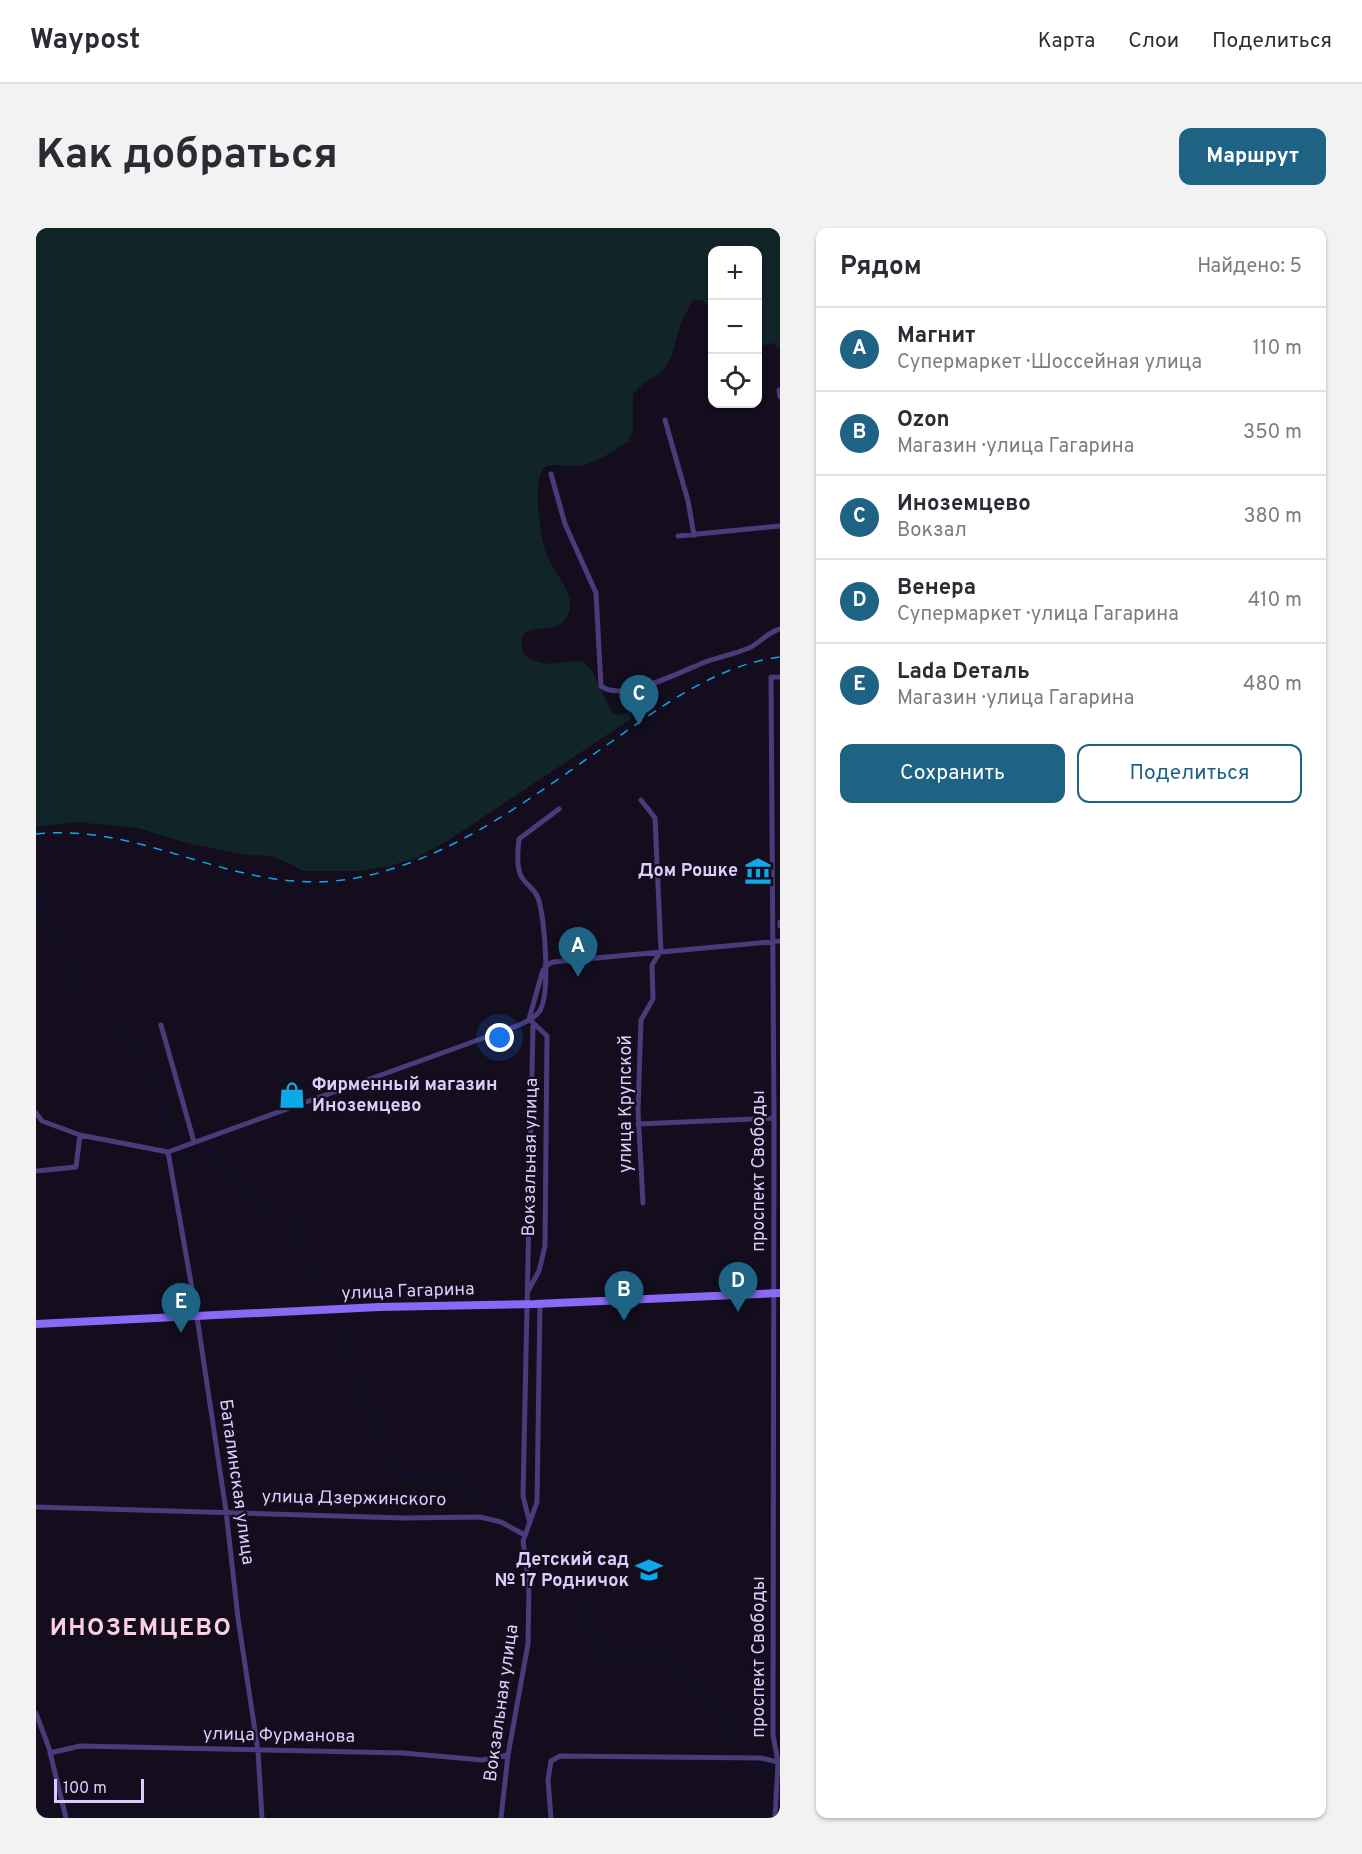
<!DOCTYPE html>
<html lang="ru">
<head>
<meta charset="utf-8">
<style>
	body { margin:0; font-family:Overpass,sans-serif; background:#f2f2f3; color:#2b2b33 }
	.controls { position:absolute; right:18px; top:18px; display:grid; overflow:hidden; border-radius:12px; box-shadow:0 2px 4px #0004 }
	.controls button { width:54px; height:54px; display:grid; place-items:center; padding:0; border:0; border-bottom:2px solid #e1e1e2; background:#fff; color:#2b2b33; font:30px sans-serif }
	.scale { position:absolute; left:18px; bottom:15px; width:90px; box-sizing:border-box; padding-left:6px; border:3px solid #dccdfc; border-top:0; font-size:16px; line-height:21px; white-space:nowrap; color:#dccdfc; -webkit-text-stroke:4px #130d1e; paint-order:stroke }
	.you { position:absolute; left:464px; top:810px; width:21px; height:21px; margin:-15px; border:4px solid #fff; border-radius:50%; background:#1a73e8; box-shadow:0 0 0 9px #1a73e833 }
	.badge { display:grid; place-items:center; width:39px; height:39px; border-radius:50%; background:#1e6384; color:#fff; font-size:20px; font-weight:700 }
	.pin { position:absolute; translate:-50% -50px; filter:drop-shadow(0 2px 3px #0008) }
	.pin::after { content:''; position:absolute; top:32px; width:21px; height:18px; background:inherit; clip-path:polygon(0 0,100% 0,50% 100%) }
	.list { margin:0; padding:0; list-style:none }
	h2 { display:flex; justify-content:space-between; align-items:center; height:78px; margin:0; padding:0 24px; font-size:26px }
	h2 small { font-size:20px; font-weight:400; color:#7c7c81 }
	.list li { display:grid; grid-template-columns:39px 1fr auto; gap:18px; align-items:center; box-sizing:border-box; height:84px; padding:0 24px; border-top:2px solid #e1e1e2 }
	.list b { display:block; font-size:22px; white-space:nowrap }
	.list p { margin:0; font-size:20px; white-space:nowrap; color:#7c7c81 }
	.list em { font-size:20px; font-style:normal; color:#7c7c81 }
	.actions { display:flex; gap:12px; padding:18px 24px }
	.actions a { flex:1; padding:14px 0; border:2px solid #1e6384; border-radius:12px; text-align:center; font-size:21px; color:#1e6384 }
	.actions .main { background:#1e6384; color:#fff }
	.icon { flex:none; width:33px; height:33px; fill:none; stroke:currentColor; stroke-width:2; stroke-linecap:round; stroke-linejoin:round }
	.map { position:relative; flex:none; width:744px; height:1590px; overflow:hidden; border-radius:12px }
	header { display:flex; align-items:center; gap:36px; box-sizing:border-box; height:84px; padding:0 30px; background:#fff; border-bottom:2px solid #e1e1e2 }
	header strong { font-size:28px }
	nav { display:flex; gap:33px; margin-inline-start:auto; font-size:21px }
	.intro { display:flex; align-items:center; justify-content:space-between; box-sizing:border-box; height:144px; padding:0 36px }
	h1 { margin:0; font-size:42px }
	.button { padding:15px 27px; border-radius:12px; background:#1e6384; color:#fff; font-size:21px; font-weight:700 }
	main { display:flex; gap:36px; padding:0 36px }
	aside { flex:1; background:#fff; border-radius:12px; box-shadow:0 2px 4px #0004 }
	.map>svg:first-child { display:block }
</style>
</head>
<body>
<header>
<strong>Waypost</strong>
<nav><a>Карта</a><a>Слои</a><a>Поделиться</a></nav>
</header>
<div class="intro"><h1>Как добраться</h1><a class="button">Маршрут</a></div>
<main>
<div class="map">
<svg width="744" height="1590" viewBox="0 0 744 1590">
	<rect width="100%" height="100%" fill="#130d1e"/>
	<path fill="#112428" d="M0,0h744v121l-8,-6 -14,4v-97h-46v58l-11,-8h-8l-13,25 -8,31 -10,16 -17,10 -12,12v36l-4,11c-16,10 -34,24 -53,25 -10,1 -24,-4 -32,2 -13,11 -3,76 4,90 8,18 33,41 17,62 -8,11 -27,6 -39,12l-5,7 2,14c22,19 35,6 61,9l8,9 20,42 7,2 12,-3v7l-187,124 -26,14 -28,9 -32,5h-54l-31,-15 -28,-1 -58,-12 -49,-15 -63,-6 -39,5z"/>
	<g fill="none" stroke-linecap="round" stroke-linejoin="round">
		<path stroke="#0c1339" stroke-width="1.5" d="M0,664l24,49 19,56 21,25 24,9 15,11 9,34 13,21v19l17,27
			M144,925l2,7 28,-12 77,76 9,2 10,38 8,9 8,25 8,2 1,6
			M297,1086l2,12 51,130 14,16 58,14 60,34 4,5
			M493,1306l5,28 20,2 30,47 17,44c21,2 44,1 65,5 26,6 65,71 79,94
			M710,1535l28,3"/>
		<path stroke="#4a3b7a" stroke-width="5" d="M743,162l1,7
			M629,192l23,81 6,34
			M515,246l14,50 31,69 5,93c21,17 81,-15 104,-24 14,-5 30,-8 44,-14 11,-5 19,-16 31,-19
			M642,308l102,-10
			M605,572l14,18 6,133 -9,14 1,34 -12,21 -3,91 5,92
			M744,694v4
			M509,738l8,-4 227,-21
			M125,797l33,117
			M0,885l6,8 38,14 88,17 321,-116c15,-6 40,-12 50,-24 12,-15 6,-96 -1,-114 -3,-9 -13,-14 -17,-22 -5,-11 -3,-25 -2,-37l40,-30
			M602,896l136,-6
			M132,924l29,165 29,194 12,107 20,133 4,67
			M0,943l40,-4 4,-32
			M492,1063l11,-20 6,-25 2,-210 -18,-17 14,-49
			M0,1279l367,11 77,-1 21,5 22,12
			M493,1292l-6,-24 10,-471
			M0,1485l13,35 17,70
			M14,1525l30,-7 323,7 79,7 26,-5
			M465,1590l7,-63 20,-111 1,-59 -6,-44 14,-39 3,-198
			M515,1590l-3,-38 3,-19 9,-5 201,2 17,4
			M739,1590l3,-56 -5,-27 1,-617 -3,-441h9"/>
		<path stroke="#896af6" stroke-width="8" d="M0,1096l343,-17 156,-3 245,-11"/>
		<path stroke="#0ea8e8" stroke-width="1.5" stroke-dasharray="9 8" stroke-linecap="butt" d="M0,606c115,-12 206,68 325,43 93,-19 174,-82 250,-135 51,-36 106,-77 169,-85"/>
	</g>
	<defs>
		<symbol id="museum-bare" viewBox="-9 -9 18 18"><path d="M0-6L6-3V-2H-6V-3ZM-5-1h2V3h-2ZM-1-1h2V3h-2ZM3-1h2V3H3ZM-6 4H6V6H-6Z" fill="#0ea8e8" stroke="#130d1e" stroke-width="2.5" paint-order="stroke"/></symbol>
		<symbol id="shop-bare" viewBox="-9 -9 18 18"><path d="M-5-2.5h2.3a2.7 3.5 0 0 1 5.4 0H5L5.5 6h-11ZM-1.5-2.5h3a1.5 2.3 0 0 0-3 0Z" fill="#0ea8e8" stroke="#130d1e" stroke-width="2.5" paint-order="stroke"/></symbol>
		<symbol id="school-bare" viewBox="-9 -9 18 18"><path d="M0-5L7-2L0 1L-7-2ZM-4 1L0 2.5L4 1V4Q0 6-4 4Z" fill="#0ea8e8" stroke="#130d1e" stroke-width="2.5" paint-order="stroke"/></symbol>
	</defs>
	<g fill-rule="evenodd">
		<use href="#museum-bare" x="703" y="624" width="38" height="38"/>
		<use href="#shop-bare" x="237" y="848" width="38" height="38"/>
		<use href="#school-bare" x="594" y="1323" width="38" height="38"/>
	</g>
	<g text-anchor="middle" dominant-baseline="central" stroke-width="4.5" stroke-linejoin="round" paint-order="stroke">
		<g font-size="18" font-weight="bold" fill="#dccdfc" stroke="#130d1e" text-anchor="end">
			<text x="702" y="643">Дом Рошке</text>
			<text x="276" y="857" text-anchor="start">Фирменный магазин<tspan x="276" dy="21">Иноземцево</tspan></text>
			<text x="593" y="1332">Детский сад<tspan x="593" dy="21">№ 17 Родничок</tspan></text>
		</g>
		<g font-size="18" fill="#dccdfc" stroke="#130d1e">
			<text transform="translate(590 876) rotate(-90)">улица Крупской</text>
			<text transform="translate(495 929) rotate(-89)">Вокзальная улица</text>
			<text transform="translate(723 943) rotate(-90)">проспект Свободы</text>
			<text transform="translate(372 1064) rotate(-2)">улица Гагарина</text>
			<text transform="translate(200 1254) rotate(82)">Баталинская улица</text>
			<text transform="translate(318 1271) rotate(1)">улица Дзержинского</text>
			<text transform="translate(723 1429) rotate(-90)">проспект Свободы</text>
			<text transform="translate(466 1475) rotate(-82)">Вокзальная улица</text>
			<text transform="translate(243 1508) rotate(1)">улица Фурманова</text>
		</g>
		<g font-size="24" font-weight="bold" letter-spacing="1.5" fill="#fccfe3" stroke="#130d1e">
			<text x="105" y="1401">ИНОЗЕМЦЕВО</text>
		</g>
	</g>
</svg>
<div class="controls">
<button>+</button>
<button>−</button>
<button><svg class="icon" aria-label="locate" viewBox="0 0 24 24"><circle cx="12" cy="12" r="6"/><path d="M12 2v4M12 18v4M2 12h4M18 12h4"/></svg></button>
</div>
<div class="scale">100 m</div>
<div class="you"></div>
<div class="pin badge" style="left:542px;top:749px">A</div>
<div class="pin badge" style="left:588px;top:1093px">B</div>
<div class="pin badge" style="left:603px;top:497px">C</div>
<div class="pin badge" style="left:702px;top:1084px">D</div>
<div class="pin badge" style="left:145px;top:1105px">E</div>
</div>
<aside>
<h2>Рядом<small>Найдено: 5</small></h2>
<ul class="list">
<li><span class="badge">A</span><div><b>Магнит</b><p>Супермаркет · Шоссейная улица</p></div><em>110 m</em></li>
<li><span class="badge">B</span><div><b>Ozon</b><p>Магазин · улица Гагарина</p></div><em>350 m</em></li>
<li><span class="badge">C</span><div><b>Иноземцево</b><p>Вокзал</p></div><em>380 m</em></li>
<li><span class="badge">D</span><div><b>Венера</b><p>Супермаркет · улица Гагарина</p></div><em>410 m</em></li>
<li><span class="badge">E</span><div><b>Lada Dеталь</b><p>Магазин · улица Гагарина</p></div><em>480 m</em></li>
</ul>
<div class="actions"><a class="main">Сохранить</a><a>Поделиться</a></div>
</aside>
</main>
</body>
</html>
